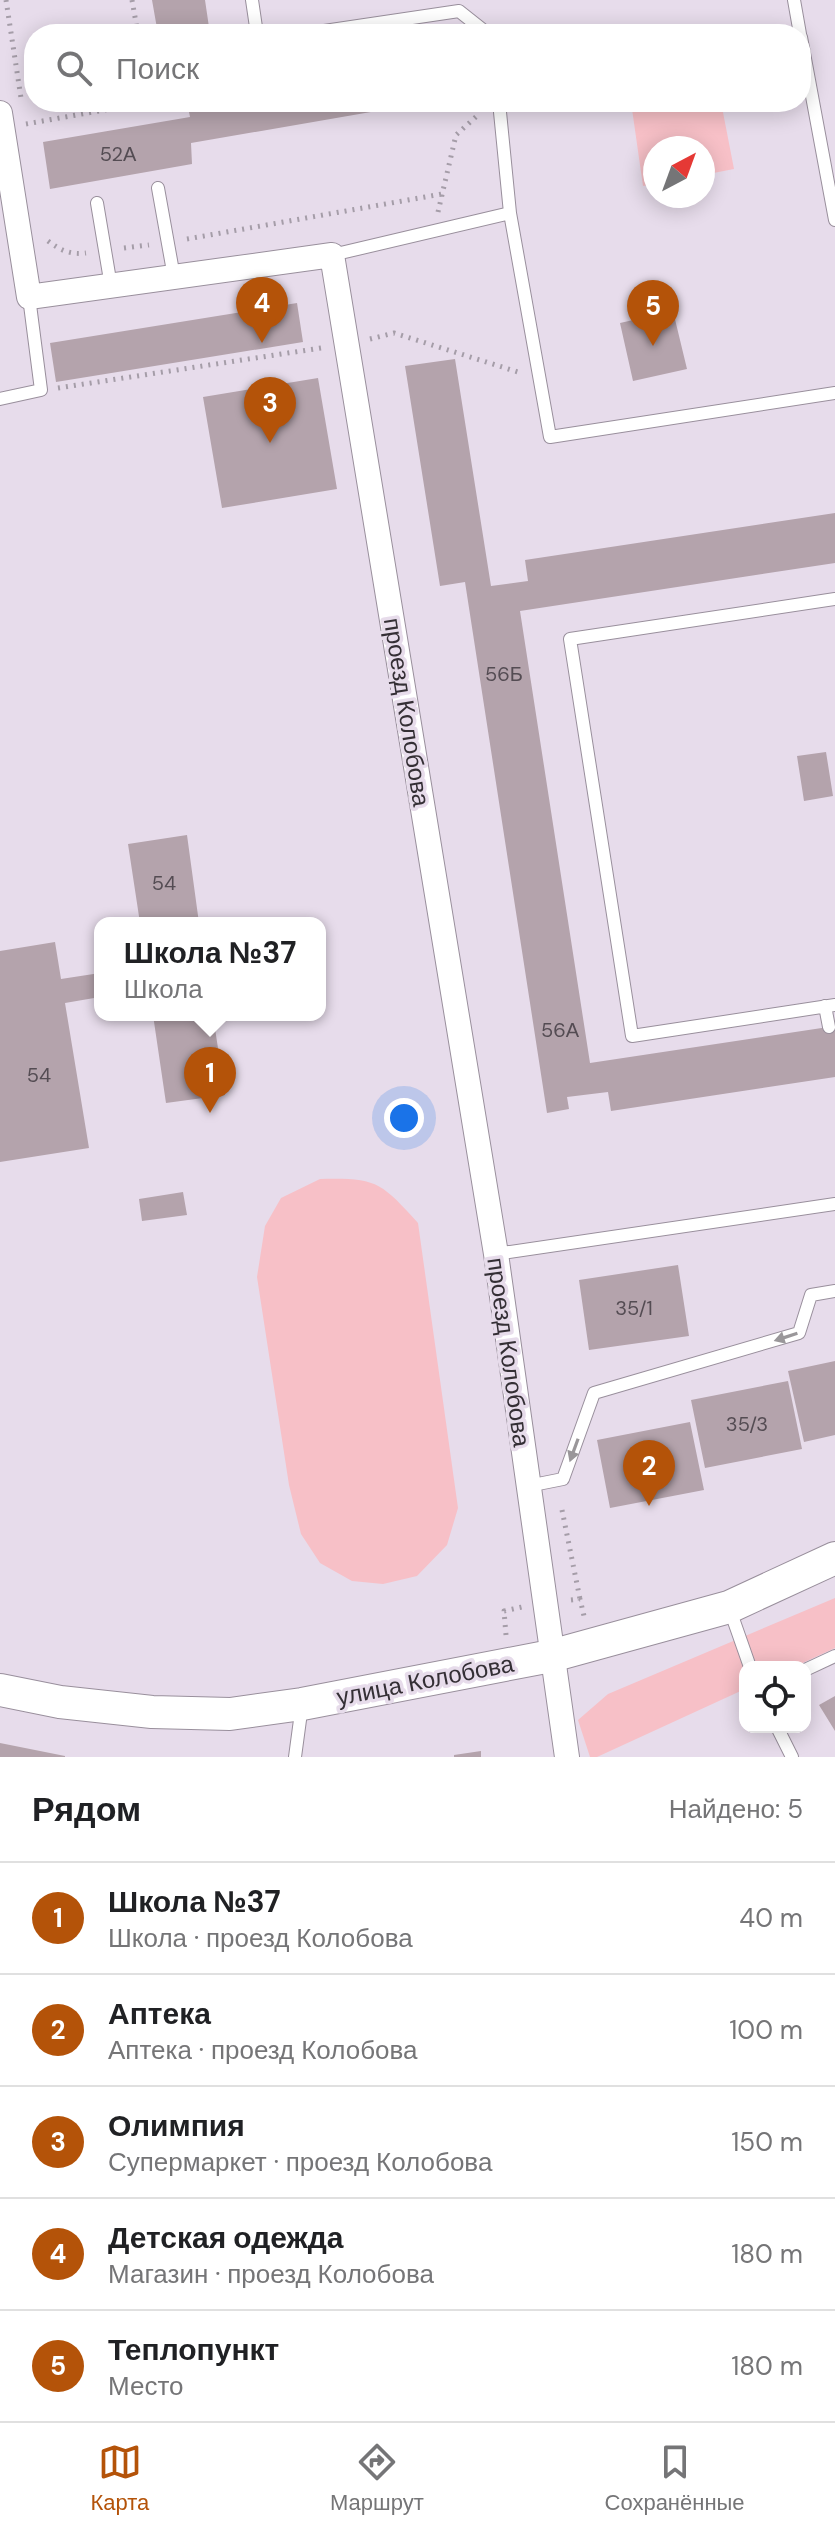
<!DOCTYPE html>
<html lang="ru">
<head>
<meta charset="utf-8">
<style>
	body { margin:0; font-family:"DM Sans",sans-serif; background:#f6f6f6; color:#202124 }
	.controls { position:absolute; right:24px; bottom:24px; display:grid; overflow:hidden; border-radius:16px; box-shadow:0 4px 20px #0003 }
	.controls button { width:72px; height:72px; display:grid; place-items:center; padding:0; border:0; border-bottom:2px solid #e0e0e0; background:#fff; color:#202124; font:40px sans-serif }
	.compass { position:absolute; left:643px; top:136px; width:72px; height:72px; border-radius:50%; background:#fff; box-shadow:0 4px 20px #0003; rotate:41deg }
	.you { position:absolute; left:404px; top:1118px; width:28px; height:28px; margin:-20px; border:6px solid #fff; border-radius:50%; background:#1a73e8; box-shadow:0 0 0 12px #1a73e833 }
	.badge { display:grid; place-items:center; width:52px; height:52px; border-radius:50%; background:#b45309; color:#fff; font-size:26px; font-weight:700 }
	.pin { position:absolute; translate:-50% -66px; filter:drop-shadow(0 2px 4px #0008) }
	.pin::after { content:''; position:absolute; top:42px; width:28px; height:24px; background:inherit; clip-path:polygon(0 0,100% 0,50% 100%) }
	.popup { position:absolute; left:94px; top:917px; width:232px; height:104px; box-sizing:border-box; display:grid; place-content:center; border-radius:16px; background:#fff; filter:drop-shadow(0 2px 6px #0005); font-size:26px; white-space:nowrap; color:#757577 }
	.popup b { font-size:30px; color:#202124 }
	.popup::after { content:''; position:absolute; left:50%; top:100%; margin-left:-16px; border:16px solid transparent; border-top-color:#fff }
	.list { margin:0; padding:0; list-style:none }
	h2 { display:flex; justify-content:space-between; align-items:center; height:104px; margin:0; padding:0 32px; font-size:34px }
	h2 small { font-size:26px; font-weight:400; color:#757577 }
	.list li { display:grid; grid-template-columns:52px 1fr auto; gap:24px; align-items:center; box-sizing:border-box; height:112px; padding:0 32px; border-top:2px solid #e0e0e0 }
	.list b { display:block; font-size:30px; white-space:nowrap }
	.list p { margin:0; font-size:26px; white-space:nowrap; color:#757577 }
	.list em { font-size:26px; font-style:normal; color:#757577 }
	.icon { flex:none; width:44px; height:44px; fill:none; stroke:currentColor; stroke-width:2; stroke-linecap:round; stroke-linejoin:round }
	.map { position:relative; flex:none; width:835px; height:1757px; overflow:hidden }
	.search { position:absolute; background:#fff; box-shadow:0 4px 20px #0003; left:24px; right:24px; top:24px; height:88px; display:flex; align-items:center; gap:20px; box-sizing:border-box; padding:0 28px; border-radius:32px; color:#757577; font-size:30px }
	.sheet { height:664px; background:#fff }
	nav { display:flex; justify-content:space-around; align-items:center; box-sizing:border-box; height:112px; border-top:2px solid #e0e0e0; background:#fff; font-size:22px; color:#757577 }
	nav a { display:grid; justify-items:center; gap:4px }
	nav .on { color:#b45309 }
	.map>svg:first-child { display:block }
</style>
</head>
<body>
<div class="map">
<svg width="835" height="1757" viewBox="0 0 835 1757">
	<rect width="100%" height="100%" fill="#e7dceb"/>
	<path fill="#f7c0c7" d="M631,102h90l13,67 -31,6v-27h-48v36l-12,2z
		M320,1179c56,-1 60,2 98,44l40,285 -11,37 -30,31 -34,8 -31,-3 -32,-18 -19,-29 -12,-49 -32,-208 8,-51 16,-28z
		M835,1598v50l-41,19h-49v22l-148,68h-7l-12,-37 30,-26z"/>
	<path fill="#b4a3ac" d="M152,0h53l5,34h-52z
		M187,102h230v2l-226,39 1,21 -142,25 -7,-47 147,-25z
		M297,303l6,39 -247,40 -6,-39z
		M673,311l14,58 -54,12 -13,-58z
		M455,359l36,227 37,-5 -3,-21 310,-47v50l-315,48 70,452 245,-37v51l-224,34 -3,-19 -41,5 2,12 -22,4 -82,-531 -25,4 -35,-220z
		M318,378l19,111 -115,19 -19,-111z
		M826,752l7,44 -29,5 -7,-45z
		M187,835l12,88h-59l-12,-79z
		M55,942l6,37 39,-6v24l-35,6 24,145 -89,14v-211z
		M153,1015h60l12,80 -59,8z
		M183,1192l4,23 -45,6 -3,-22z
		M678,1265l11,71 -100,14 -10,-70z
		M835,1361v74l-31,7 -16,-71z
		M788,1381l14,68 -97,19 -14,-68z
		M690,1422l14,68 -94,18 -13,-68z
		M835,1696v35l-16,-26z
		M0,1743l65,13v1h-65z
		M481,1751v6h-27v-2z"/>
	<g fill="none" stroke-linecap="round" stroke-linejoin="round">
		<defs>
			<path id="service" d="M252,0l5,34
				M794,0l6,34
				M304,34l155,-23 29,23
				M801,37l34,183
				M499,102l11,111
				M158,188l16,89
				M97,203l14,83
				M332,255l178,-42 40,224 285,-44
				M0,399l41,-9 -12,-93
				M835,599l-265,40 62,397 203,-31
				M825,1006l4,21
				M496,1254l339,-50
				M528,1486l35,-7 31,-86 205,-60 12,-38 24,-4
				M730,1610l20,57
				M805,1670l30,-14
				M777,1727l15,30
				M295,1757l7,-52"/>
			<path id="minor" d="M0,113l29,184 303,-42 164,999 71,503"/>
			<path id="tertiary" d="M0,1690l60,12 92,10 78,2 72,-10 249,-48 178,-49 106,-49"/>
		</defs>
		<use href="#service" stroke="#998f9c" stroke-width="14"/>
		<use href="#minor" stroke="#998f9c" stroke-width="26"/>
		<use href="#tertiary" stroke="#998f9c" stroke-width="34"/>
		<path stroke="#a59da8" stroke-width="5" stroke-dasharray="2 6" stroke-linecap="butt" d="M6,0l15,98
			M132,0l6,34
			M26,124l123,-22
			M438,212l18,-77 23,-21
			M187,239l255,-45
			M48,241c12,9 22,14 38,12
			M124,248l25,-3
			M370,339l24,-6 124,39
			M58,388l263,-40
			M562,1510l18,89
			M571,1600l9,-1 4,17
			M506,1635l-2,-24 18,-4"/>
		<use href="#service" stroke="#fff" stroke-width="12"/>
		<use href="#minor" stroke="#fff" stroke-width="24"/>
		<use href="#tertiary" stroke="#fff" stroke-width="32"/>
	</g>
	<defs><path id="oneway-solid" d="M-6-.8H1V-3.2L6.5 0L1 3.2V.8H-6Z" transform="scale(2)"/></defs>
	<g fill="#9a979a">
		<use href="#oneway-solid" transform="translate(786 1337) rotate(162)"/>
		<use href="#oneway-solid" transform="translate(574 1450) rotate(110)"/>
	</g>
	<g text-anchor="middle" dominant-baseline="central" stroke-width="7" stroke-linejoin="round" paint-order="stroke">
		<g font-size="20" fill="#544c53">
			<text x="118" y="154">52А</text>
			<text x="504" y="674">56Б</text>
			<text x="164" y="883">54</text>
			<text x="560" y="1030">56А</text>
			<text x="39" y="1075">54</text>
			<text x="634" y="1308">35/1</text>
			<text x="747" y="1424">35/3</text>
		</g>
		<g font-size="24" fill="#342f35" stroke="#e7dceb">
			<text transform="translate(407 712) rotate(81)">проезд Колобова</text>
			<text transform="translate(509 1352) rotate(82)">проезд Колобова</text>
			<text transform="translate(425 1680) rotate(-11)">улица Колобова</text>
		</g>
	</g>
</svg>
<div class="controls">
<button><svg class="icon" aria-label="locate" viewBox="0 0 24 24"><circle cx="12" cy="12" r="6"/><path d="M12 2v4M12 18v4M2 12h4M18 12h4"/></svg></button>
</div>
<svg class="compass" viewBox="-18 -18 36 36"><path d="M0-13l5 13h-10z" fill="#e53935"/><path d="M0 13l5-13h-10z" fill="#757577"/></svg>
<div class="you"></div>
<div class="pin badge" style="left:210px;top:1113px">1</div>
<div class="popup"><b>Школа №37</b>Школа</div>
<div class="pin badge" style="left:649px;top:1506px">2</div>
<div class="pin badge" style="left:270px;top:443px">3</div>
<div class="pin badge" style="left:262px;top:343px">4</div>
<div class="pin badge" style="left:653px;top:346px">5</div>
<div class="search"><svg class="icon" aria-label="search" viewBox="0 0 24 24"><circle cx="10" cy="10" r="6"/><path d="M15 15l6 6"/></svg>Поиск</div>
</div>
<section class="sheet">
<h2>Рядом<small>Найдено: 5</small></h2>
<ul class="list">
<li><span class="badge">1</span><div><b>Школа №37</b><p>Школа · проезд Колобова</p></div><em>40 m</em></li>
<li><span class="badge">2</span><div><b>Аптека</b><p>Аптека · проезд Колобова</p></div><em>100 m</em></li>
<li><span class="badge">3</span><div><b>Олимпия</b><p>Супермаркет · проезд Колобова</p></div><em>150 m</em></li>
<li><span class="badge">4</span><div><b>Детская одежда</b><p>Магазин · проезд Колобова</p></div><em>180 m</em></li>
<li><span class="badge">5</span><div><b>Теплопункт</b><p>Место</p></div><em>180 m</em></li>
</ul>
</section>
<nav>
<a class="on"><svg class="icon" aria-label="map" viewBox="0 0 24 24"><path d="M3 6l6-2 6 2 6-2v14l-6 2-6-2-6 2zM9 4v14M15 6v14"/></svg>Карта</a>
<a><svg class="icon" aria-label="directions" viewBox="0 0 24 24"><path d="M12 3l9 9-9 9-9-9zM9 14v-3h6M13 9l2 2-2 2"/></svg>Маршрут</a>
<a><svg class="icon" aria-label="saved" viewBox="0 0 24 24"><path d="M7 4h10v16l-5-4-5 4z"/></svg>Сохранённые</a>
</nav>
</body>
</html>
